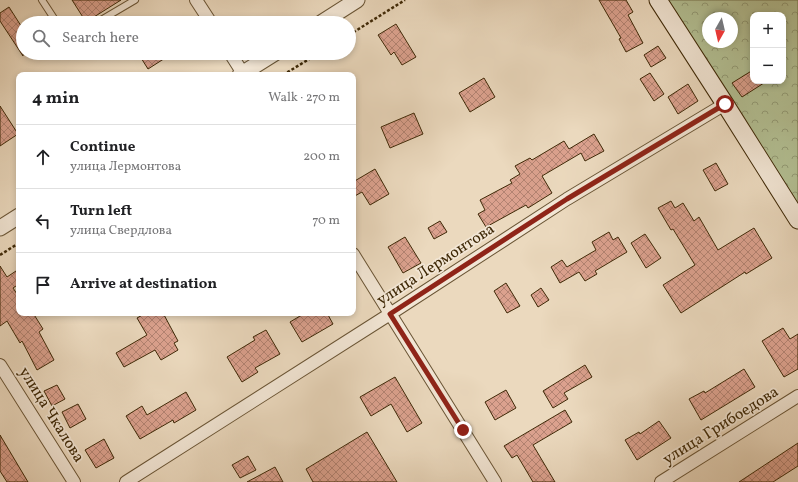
<!DOCTYPE html>
<html lang="en">
<head>
<meta charset="utf-8">
<style>
	body { margin:0; font-family:Vollkorn,serif; background:#f6f6f6; color:#202124 }
	.controls { position:absolute; right:12px; top:12px; display:grid; overflow:hidden; border-radius:8px; box-shadow:0 2px 6px #0003 }
	.controls button { width:36px; height:36px; display:grid; place-items:center; padding:0; border:0; border-bottom:1px solid #e0e0e0; background:#fff; color:#202124; font:20px sans-serif }
	.compass { position:absolute; left:702px; top:12px; width:36px; height:36px; border-radius:50%; background:#fff; box-shadow:0 2px 6px #0003; rotate:188deg }
	.stop { position:absolute; width:12px; height:12px; margin:-9px; border:3px solid #8f2418; border-radius:50%; background:#fff }
	.stop.end { background:#8f2418; border-color:#fff; box-shadow:0 1px 4px #0008 }
	.list { margin:0; padding:0; list-style:none }
	h2 { display:flex; justify-content:space-between; align-items:center; height:52px; margin:0; padding:0 16px; font-size:17px }
	h2 small { font-size:13px; font-weight:400; color:#757577 }
	.list li { display:grid; grid-template-columns:26px 1fr auto; gap:12px; align-items:center; box-sizing:border-box; height:64px; padding:0 16px; border-top:1px solid #e0e0e0 }
	.list b { display:block; font-size:15px; white-space:nowrap }
	.list p { margin:0; font-size:13px; white-space:nowrap; color:#757577 }
	.list em { font-size:13px; font-style:normal; color:#757577 }
	.icon { flex:none; width:22px; height:22px; fill:none; stroke:currentColor; stroke-width:2; stroke-linecap:round; stroke-linejoin:round }
	.map { position:relative; flex:none; width:798px; height:482px; overflow:hidden }
	.search { position:absolute; background:#fff; box-shadow:0 2px 6px #0003; left:16px; top:16px; width:340px; height:44px; display:flex; align-items:center; gap:10px; box-sizing:border-box; padding:0 14px; border-radius:22px; color:#757577; font-size:15px }
	.panel { position:absolute; background:#fff; box-shadow:0 2px 6px #0003; left:16px; top:72px; width:340px; height:244px; border-radius:8px }
	.map>svg:first-child { display:block }
</style>
</head>
<body>
<div class="map">
<svg width="798" height="482" viewBox="0 0 798 482">
	<defs>
		<pattern id="park-crowns" width="20" height="18" patternUnits="userSpaceOnUse"><rect width="20" height="18" fill="#b3c094"/><path d="M2 6a3 3 0 1 1 6 0M12 15a3 3 0 1 1 6 0" fill="none" stroke="#939c77"/></pattern>
		<pattern id="building-cross-hatch" width="8" height="8" patternUnits="userSpaceOnUse"><rect width="8" height="8" fill="#dba18e"/><path d="M0 0l8 8M0 8l8-8" fill="none" stroke="#b38372"/></pattern>
	</defs>
	<rect width="100%" height="100%" fill="#ebd9be"/>
	<filter id="stains"><feTurbulence type="fractalNoise" baseFrequency=".005" numOctaves="4"/><feColorMatrix values="0 0 0 0 .2 0 0 0 0 .09 0 0 0 0 .02 0 0 0 .5 -.17"/></filter>
	<radialGradient id="worn" r=".72"><stop offset=".6" stop-color="#630" stop-opacity="0"/><stop offset="1" stop-color="#630" stop-opacity=".3"/></radialGradient>
	<path fill="url(#park-crowns)" stroke="#79744e" fill-rule="evenodd" d="M668,0h130v206zM753,15h30v66h-30zM708,18h24v24h-24z"/>
	<path fill="url(#building-cross-hatch)" stroke="#3f2907" d="M72,0h49l-35,22z
		M599,0h27l7,12 -5,3 15,28 -17,9 -7,-13 2,-1z
		M9,7l14,22v27l-23,-35v-8z
		M396,24l20,33 -14,8 -8,-13 -3,3 -13,-20z
		M658,46l8,12 -15,9 -7,-12z
		M138,53h35l-25,16z
		M753,70v11h14l-25,16 -10,-14z
		M650,73l14,21 -10,7 -14,-22z
		M484,78l11,19 -25,15 -11,-19z
		M688,84l10,17 -20,13 -10,-17z
		M0,106l18,28 -18,12z
		M414,113l9,21 -33,14 -9,-21z
		M594,134l10,17 -19,10 -4,-8 -39,23 10,17 -24,15 -2,-3 -40,22 -8,-13 7,-4 -5,-10 32,-17 -2,-3 10,-6 -5,-8 15,-8 2,2 32,-19 5,8z
		M716,163l12,21 -13,7 -12,-21z
		M375,169l14,25 -19,11 -8,-13 -9,5v-15z
		M671,201l4,7 8,-5 11,18 5,-4 19,33 36,-22 18,30 -26,16 -1,-2 -64,41 -18,-28 32,-20 -22,-36 -2,1 -13,-22z
		M440,221l7,11 -13,7 -6,-11z
		M609,232l4,8 5,-3 9,15 -32,19 2,3 -12,7 -6,-9 -19,11 -9,-16 11,-7 5,7 29,-17 -4,-8z
		M645,234l16,24 -15,10 -15,-25z
		M405,237l16,26 -18,10 -15,-26z
		M0,266l7,11 12,-8v15l-6,4 6,9v16h14l10,16 -4,3 15,28 -17,10 -15,-29 -2,2 -13,-22 -7,5z
		M506,283l14,23 -13,7 -13,-22z
		M541,288l8,12 -11,7 -7,-12z
		M146,313h17l15,28 -4,2 4,7 -17,10 -6,-10 -31,17 -8,-14 31,-18 -10,-17z
		M305,313h22l6,11 -31,18 -12,-20z
		M783,328l7,11 8,-5v35l-14,8 -22,-36z
		M266,330l14,24 -25,14 3,4 -16,10 -15,-25 28,-17 -2,-3z
		M585,365l7,12 -28,16 4,6 -15,9 -10,-17z
		M744,369l11,18 -54,33 -12,-21 15,-8 1,2z
		M395,377l27,46 -15,9 -16,-28 -20,12 -11,-19z
		M57,385l8,14 -13,7 -8,-15z
		M506,390l10,18 -21,12 -10,-18z
		M186,392l10,18 -22,13 -1,-3 -33,19 -14,-23 16,-10 5,9z
		M78,404l8,15 -16,9 -8,-16z
		M565,410l7,12 -39,23 22,37h-22l-16,-27 -5,3 -8,-12z
		M659,421l12,17 -34,22 -12,-20 14,-8 1,2z
		M367,432l30,50h-84l-7,-13z
		M0,435l28,47h-21l-7,-11z
		M104,439l10,19 -18,10 -11,-18z
		M798,443v23l-25,16h-34z
		M248,456l8,14 -16,8 -8,-13z
		M275,467l8,15h-36z"/>
	<g fill="none" stroke-linecap="round" stroke-linejoin="round">
		<defs>
			<path id="service" d="M42,0l15,23
				M96,23l39,-23"/>
			<path id="minor" d="M196,0l15,23
				M230,53l14,22
				M353,254l142,228
				M0,365l74,117
				M126,482l264,-168 177,-115 158,-95
				M661,482l137,-86"/>
			<path id="tertiary" d="M321,23l36,-23
				M240,75l35,-22
				M0,228l19,-12"/>
			<path id="secondary" d="M658,0l67,104 73,116"/>
		</defs>
		<use href="#service" stroke="#6a5535" stroke-width="8"/>
		<use href="#minor" stroke="#6a5535" stroke-width="14"/>
		<use href="#tertiary" stroke="#6a5535" stroke-width="17"/>
		<use href="#secondary" stroke="#3f2907" stroke-width="19"/>
		<path stroke="#3f2907" stroke-width="2.5" stroke-dasharray="3 2" stroke-linecap="butt" d="M349,35l56,-35
			M283,75l36,-22
			M0,255l19,-12"/>
		<use href="#service" stroke="#f2e6d5" stroke-width="6"/>
		<use href="#minor" stroke="#f2e6d5" stroke-width="12"/>
		<use href="#tertiary" stroke="#f2e6d5" stroke-width="15"/>
		<use href="#secondary" stroke="#f2e6d5" stroke-width="17"/>
	</g>
	<g fill="none" stroke-linecap="round" stroke-linejoin="round">
		<path stroke="#8f2418" stroke-width="5" d="M463,430l-73,-116 177,-115 158,-95"/>
	</g>
	<g text-anchor="middle" dominant-baseline="central" stroke-width="3.5" stroke-linejoin="round" paint-order="stroke">
		<g font-size="16" fill="#3f2907" stroke="#f2e6d5">
			<text transform="translate(436 265) rotate(-33)">улица Лермонтова</text>
			<text transform="translate(51 415) rotate(58)">улица Чкалова</text>
			<text transform="translate(721 426) rotate(-32)">улица Грибоедова</text>
		</g>
	</g>
	<rect width="100%" height="100%" filter="url(#stains)"/>
	<rect width="100%" height="100%" fill="url(#worn)"/>
</svg>
<div class="controls">
<button>+</button>
<button>−</button>
</div>
<svg class="compass" viewBox="-18 -18 36 36"><path d="M0-13l5 13h-10z" fill="#e53935"/><path d="M0 13l5-13h-10z" fill="#757577"/></svg>
<div class="stop" style="left:725px;top:104px"></div>
<div class="stop end" style="left:463px;top:430px"></div>
<div class="search"><svg class="icon" aria-label="search" viewBox="0 0 24 24"><circle cx="10" cy="10" r="6"/><path d="M15 15l6 6"/></svg>Search here</div>
<section class="panel">
<h2>4 min<small>Walk · 270 m</small></h2>
<ul class="list">
<li><svg class="icon" aria-label="ahead" viewBox="0 0 24 24"><path d="M12 20V5M6 11l6-6 6 6"/></svg><div><b>Continue</b><p>улица Лермонтова</p></div><em>200 m</em></li>
<li><svg class="icon" aria-label="left" viewBox="0 0 24 24"><path d="M17 20v-9H6M10 6l-5 5 5 5"/></svg><div><b>Turn left</b><p>улица Свердлова</p></div><em>70 m</em></li>
<li><svg class="icon" aria-label="arrive" viewBox="0 0 24 24"><path d="M6 21V4h12l-3 4 3 4H6"/></svg><div><b>Arrive at destination</b></div></li>
</ul>
</section>
</div>
</body>
</html>
